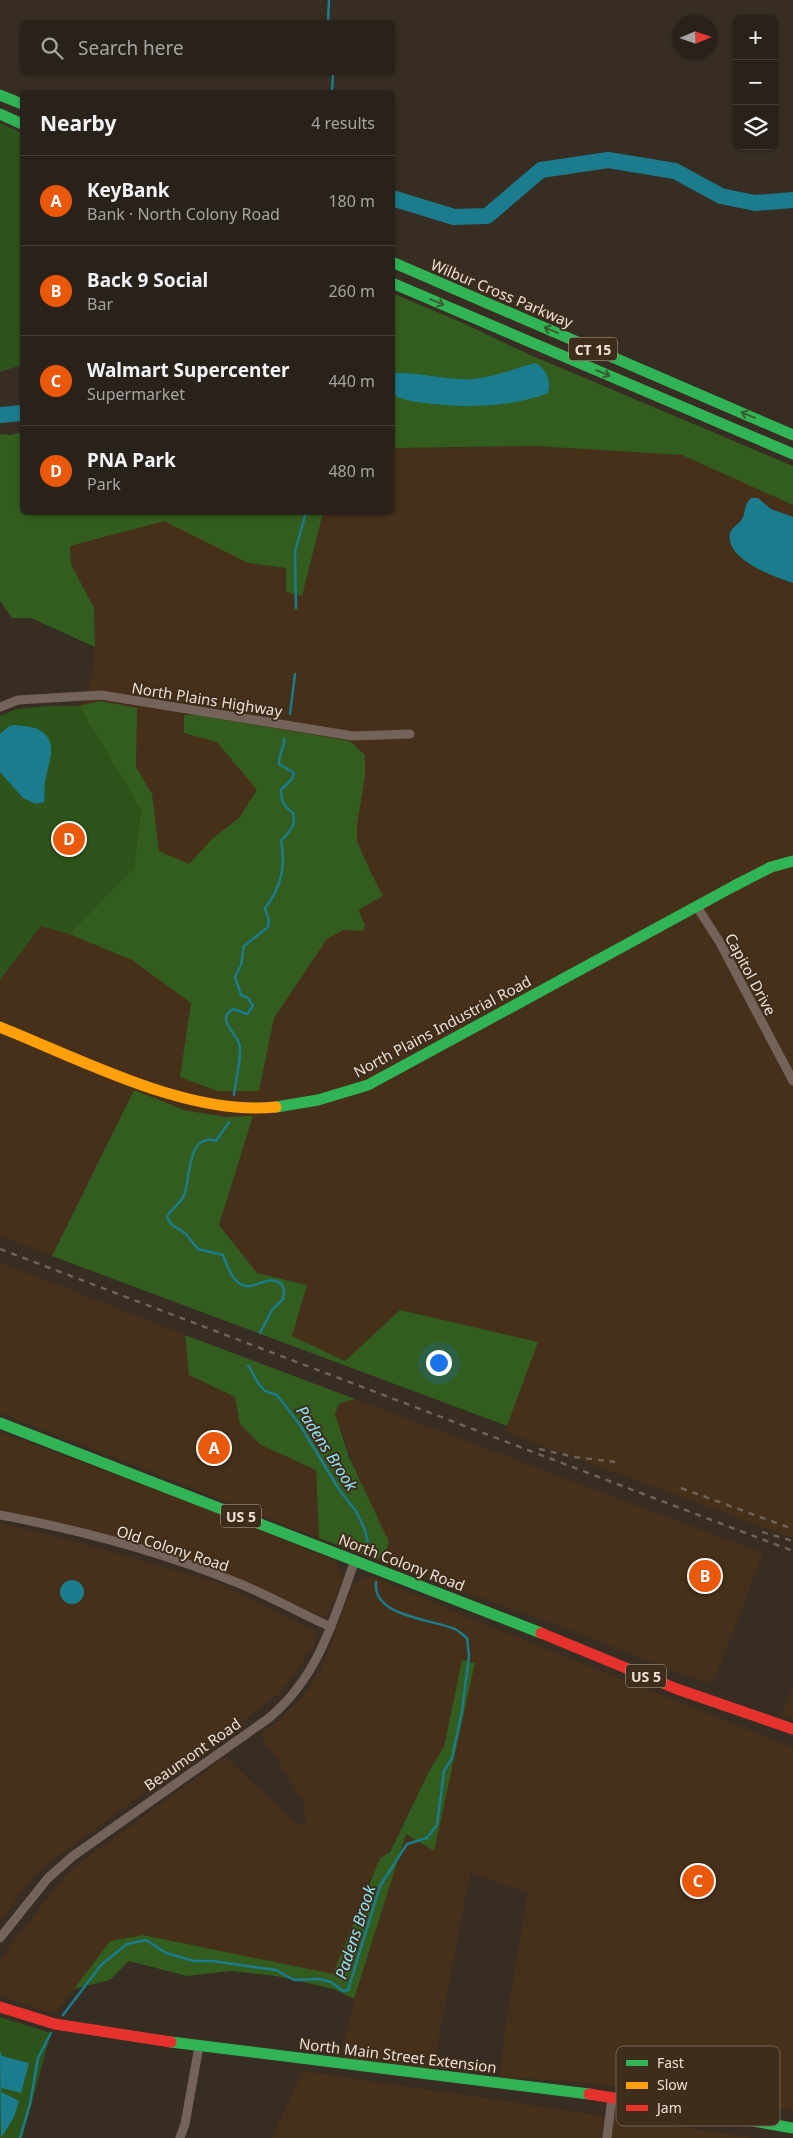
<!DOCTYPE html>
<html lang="en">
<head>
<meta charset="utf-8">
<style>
	body { margin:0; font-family:"Noto Sans",sans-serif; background:#352f27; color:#f1f3f6 }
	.controls { position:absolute; right:15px; top:15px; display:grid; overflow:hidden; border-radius:8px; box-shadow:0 1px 4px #0004 }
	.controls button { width:45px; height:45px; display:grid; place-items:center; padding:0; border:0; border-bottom:1px solid #453f39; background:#29221a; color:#f1f3f6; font:25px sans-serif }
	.compass { position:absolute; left:673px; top:15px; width:45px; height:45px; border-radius:50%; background:#29221a; box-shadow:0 1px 4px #0004; rotate:88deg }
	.you { position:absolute; left:438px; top:1362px; width:18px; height:18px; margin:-12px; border:4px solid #fff; border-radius:50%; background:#1a73e8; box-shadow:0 0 0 8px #1a73e833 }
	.badge { display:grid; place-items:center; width:32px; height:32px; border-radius:50%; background:#ea580c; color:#fff; font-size:16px; font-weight:700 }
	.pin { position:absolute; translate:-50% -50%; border:2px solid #fff; box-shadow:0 1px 5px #0006 }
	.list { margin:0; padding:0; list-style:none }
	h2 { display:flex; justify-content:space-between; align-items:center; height:65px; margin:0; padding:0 20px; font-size:21px }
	h2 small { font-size:16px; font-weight:400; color:#a5a4a2 }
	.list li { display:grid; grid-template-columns:32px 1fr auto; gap:15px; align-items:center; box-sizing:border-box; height:90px; padding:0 20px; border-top:1px solid #453f39 }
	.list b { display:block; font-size:19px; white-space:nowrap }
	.list p { margin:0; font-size:16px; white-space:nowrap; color:#a5a4a2 }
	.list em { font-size:16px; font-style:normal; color:#a5a4a2 }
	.icon { flex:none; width:28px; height:28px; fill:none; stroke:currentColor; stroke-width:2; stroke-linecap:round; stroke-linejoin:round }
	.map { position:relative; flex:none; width:793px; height:2138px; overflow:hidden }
	.search { position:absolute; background:#29221a; box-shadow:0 1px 4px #0004; left:20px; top:20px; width:375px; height:55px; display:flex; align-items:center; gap:12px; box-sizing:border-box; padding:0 18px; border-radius:8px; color:#a5a4a2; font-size:19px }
	.panel { position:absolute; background:#29221a; box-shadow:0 1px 4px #0004; left:20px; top:90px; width:375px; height:425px; border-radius:8px }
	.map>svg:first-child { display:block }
</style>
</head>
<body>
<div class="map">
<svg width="793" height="2138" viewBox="0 0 793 2138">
	<rect width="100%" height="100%" fill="#372d23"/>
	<path fill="#46301a" d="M535,446l147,9 111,50v1033l-288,-106 32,-90 -137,-32 -55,51 -54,-25 16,-51 -50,-12 -38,-48 34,-109 -28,1 -41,-7 -50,-19 -82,165 -52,-20v-256l41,-54 100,-116 -62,-104 13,-27 3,-32 -1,-39 -23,-44 -1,-18 94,-25 84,42 38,5 16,28 21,-83 69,-1 1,-64z
		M0,1262l185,73 4,40 46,22 5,27 21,21 55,25 3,68 -319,-125z
		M355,1399l408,154 -48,125 -9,5 -133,-52 -197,-71 9,-5 -50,-141 4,-10z
		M0,1432l232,86 103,43 8,14v5l-17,38 -115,-49 -142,-44 -69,-15z
		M0,1523l88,22 128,37 102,50 -4,14 -35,48 -242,178 -37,49z
		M372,1576l112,48 309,124v362l-76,-8 -128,-19 -89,-6 6,-53 22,-131 -58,-20 -37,196 -93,-12 27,-110 39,-113 28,17 41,-188 -13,-3 -18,87 -15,24 -40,81 -9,6 -47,117 -190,-40 -33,6 -55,73 -55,-18v-37l69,-88 156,-114 68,63 13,6 -3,-25 -43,-67 19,-14 23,-23 19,-27 32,-85 12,-8z
		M793,1686v33l-11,-4z
		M303,2071l451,67h-482z"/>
	<path fill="#2d541a" d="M0,123l22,10v232l-22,7z
		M49,706h30l62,104 -7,58 -65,66 -28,-8 -41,54v-264l17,-7z
		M0,2017l51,16 -29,105h-22z"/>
	<path fill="#325d1e" d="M392,293l71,30 65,31 265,112v39l-111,-50 -147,-9 -142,2z
		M22,432v80l301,1 -21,83 -16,-4v-24l-38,-5 -84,-42 -94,25 1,18 23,44 1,39 -64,-29h-19l-12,-17v-167l11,1z
		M100,701l37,7 -1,59 16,27 7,57 30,13 23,-25 27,-21 18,-28 -40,-48 -33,-9v-18h13l153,26 15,14v21l-8,49v16l13,30 13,25 -25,14 7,15 -2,6 -20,-1 -16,9 -53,79 -15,73h-42l-37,-14 11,-74 -59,-43 -63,-26 65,-66 7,-58 -62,-104z
		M134,1090l50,20 41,7 28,-1 -34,109 38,48 50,12 -15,51 53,25 55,-51 138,32 -31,84 -455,-170z
		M185,1335l170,64 -16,5 -4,10 14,43 40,85 -4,13 -9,5 -57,-22 -3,-68 -55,-25 -21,-21 -5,-27 -46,-22z
		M462,1660l13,3 -41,188 -28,-17 -52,165 -20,-10 -58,-13 -45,-5 -44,5 -58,-15 -19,19 -36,9 36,-48 33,-6 190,39 47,-116 10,-6 39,-81 15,-24z"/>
	<path fill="#1a7c8c" d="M536,363c10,7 16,17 12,30 -37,14 -75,15 -115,11 -14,-2 -28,-2 -40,-10v-17l3,-4c26,-1 52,8 77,6 22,-2 42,-11 63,-16z
		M751,498h7l13,11 22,8v66c-19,-6 -69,-24 -63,-50 2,-6 9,-9 12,-14 5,-10 1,-13 9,-21z
		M14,725c8,1 20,1 27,6 19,12 6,35 4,51 -1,7 0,14 -1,20l-8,2 -13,-6 -23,-26v-38l9,-8z
		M60 1592a12 12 0 1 1 24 0a12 12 0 1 1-24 0Z
		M0,2051l2,5 27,7 -8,30 -19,-5 -1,4 18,9 -5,16 -13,21z"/>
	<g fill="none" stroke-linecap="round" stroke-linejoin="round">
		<path stroke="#1a7c8c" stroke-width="2.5" d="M328,22l1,-22
			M332,92l1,-20
			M296,608l-1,-56 11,-40
			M290,714l5,-40
			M234,1095c1,-14 9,-40 5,-52 -4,-11 -23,-24 -6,-34l14,5 6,-8 -5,-8 -7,-3 -6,-18 6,-12 3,-19 24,-19 1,-6 -4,-13c16,-20 21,-43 16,-67 8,-9 16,-15 12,-28 -9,-7 -12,-11 -12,-23l11,-11 2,-6 -15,-9c-1,-10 6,-15 5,-25
			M229,1122l-13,19c-28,-9 -26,35 -31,52 -4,12 -15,16 -18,24l5,8 13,8 13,16 25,6c20,59 38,13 59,29l2,7 -1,8 -11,11 -12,23
			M248,1365l10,18 7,8 12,4 23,30 40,66 16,20 9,19 6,26
			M63,2015l38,-50 26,-21 19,-4 20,13 28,8h18l64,9 18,10 25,-1 12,3 12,9 5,-1 32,-104 27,-42 20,-6 10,-13 7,-54 8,-13 10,-47 7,-55 -2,-18c-4,-3 -8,-7 -12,-9 -23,-10 -83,-12 -79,-47
			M20,2138l10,-34 8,-46 13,-25"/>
		<path stroke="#1a7c8c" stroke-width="16" d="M392,198l62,19 33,-1 54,-46 67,-10 67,11 46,25 34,7 38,-3
			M0,415l22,-2"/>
		<path stroke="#74635a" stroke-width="9" d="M0,707l18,-7 83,-5 252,41 57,-2
			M697,907l22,34 74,140
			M0,1515c81,15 162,37 238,68 32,13 62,30 93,44
			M0,1938l48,-60 25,-22 196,-138c50,-42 65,-99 86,-158
			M180,2138l5,-14 14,-78
			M607,2138l5,-41"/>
		<path stroke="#30b455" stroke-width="11" d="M0,95l22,9
			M0,114l22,10
			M392,262l401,173
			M392,283l401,171
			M276,1107l42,-7 50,-15 366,-199 37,-19 22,-6
			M0,1423l541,210
			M171,2042l418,52
			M707,2113l86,15"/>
		<path stroke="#ff9f0a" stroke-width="11" d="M0,1027c80,32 189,90 276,80"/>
		<path stroke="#e5322d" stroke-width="11" d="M541,1633l136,56 116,40
			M0,2007l55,17 116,18
			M589,2094l118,19"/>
		<path stroke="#6e635a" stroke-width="2.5" stroke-dasharray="6 6" stroke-linecap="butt" d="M0,1249l793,302
			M539,1449l36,8 40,5
			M681,1488l112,41
			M762,1532l31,9"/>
	</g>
	<defs><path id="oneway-shaft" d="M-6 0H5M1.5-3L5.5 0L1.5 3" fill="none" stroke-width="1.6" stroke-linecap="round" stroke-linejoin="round" transform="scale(1.25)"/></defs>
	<g stroke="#3a5c2f">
		<use href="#oneway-shaft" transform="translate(437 302) rotate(23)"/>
		<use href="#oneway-shaft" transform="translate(551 330) rotate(-157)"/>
		<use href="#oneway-shaft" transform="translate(603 373) rotate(23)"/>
		<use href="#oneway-shaft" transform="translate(748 415) rotate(-157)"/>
	</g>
	<g text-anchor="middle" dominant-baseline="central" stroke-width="4" stroke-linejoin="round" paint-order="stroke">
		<g fill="#3f2d1b" stroke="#b8ab9e" stroke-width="1">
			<rect x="569" y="337.5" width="48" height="23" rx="4"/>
			<rect x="221" y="1504.5" width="40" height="23" rx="4"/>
			<rect x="626" y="1664.5" width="40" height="23" rx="4"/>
		</g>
		<g font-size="14" font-weight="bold" fill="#ece1d6">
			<text x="593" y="349">CT 15</text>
			<text x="241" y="1516">US 5</text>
			<text x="646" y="1676">US 5</text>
		</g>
		<g font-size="15" fill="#ece1d6" stroke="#3f2d1b">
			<text transform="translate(502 293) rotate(23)">Wilbur Cross Parkway</text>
			<text transform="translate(207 699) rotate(9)">North Plains Highway</text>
			<text transform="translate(751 974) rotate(62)">Capitol Drive</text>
			<text transform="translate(442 1026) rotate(-28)">North Plains Industrial Road</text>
			<text transform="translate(173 1548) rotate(18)">Old Colony Road</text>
			<text transform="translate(402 1562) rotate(21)">North Colony Road</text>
			<text transform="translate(192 1754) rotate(-35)">Beaumont Road</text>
			<text transform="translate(398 2055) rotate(7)">North Main Street Extension</text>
		</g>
		<g font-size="16" font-style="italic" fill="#8de5f7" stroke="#3f2d1b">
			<text transform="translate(327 1448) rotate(57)">Padens Brook</text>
			<text transform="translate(355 1932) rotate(-72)">Padens Brook</text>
		</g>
	</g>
	<rect x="616" y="2046" width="164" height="80" rx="8" fill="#3f2d1b" stroke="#736353" stroke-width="1"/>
	<rect x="626" y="2060" width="22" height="6" fill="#30b455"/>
	<rect x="626" y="2082" width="22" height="7" fill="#ff9f0a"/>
	<rect x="626" y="2105" width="22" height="6" fill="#e5322d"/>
	<g font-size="14" fill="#ece1d6">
		<text x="657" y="2068">Fast</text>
		<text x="657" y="2090">Slow</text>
		<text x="657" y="2113">Jam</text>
	</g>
</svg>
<div class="controls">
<button>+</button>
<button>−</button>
<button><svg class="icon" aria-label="layers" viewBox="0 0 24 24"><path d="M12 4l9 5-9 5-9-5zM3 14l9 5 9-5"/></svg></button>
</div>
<svg class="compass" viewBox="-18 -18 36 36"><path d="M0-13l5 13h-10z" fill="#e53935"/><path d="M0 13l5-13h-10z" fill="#a5a4a2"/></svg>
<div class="you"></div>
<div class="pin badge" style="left:214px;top:1448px">A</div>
<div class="pin badge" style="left:705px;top:1576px">B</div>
<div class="pin badge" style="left:698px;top:1881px">C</div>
<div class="pin badge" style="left:69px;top:839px">D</div>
<div class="search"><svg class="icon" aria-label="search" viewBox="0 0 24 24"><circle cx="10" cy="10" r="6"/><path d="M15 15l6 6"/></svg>Search here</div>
<section class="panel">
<h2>Nearby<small>4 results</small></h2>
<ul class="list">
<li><span class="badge">A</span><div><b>KeyBank</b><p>Bank · North Colony Road</p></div><em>180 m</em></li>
<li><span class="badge">B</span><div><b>Back 9 Social</b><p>Bar</p></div><em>260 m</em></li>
<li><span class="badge">C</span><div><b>Walmart Supercenter</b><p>Supermarket</p></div><em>440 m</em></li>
<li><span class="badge">D</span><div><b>PNA Park</b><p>Park</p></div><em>480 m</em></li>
</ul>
</section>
</div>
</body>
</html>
